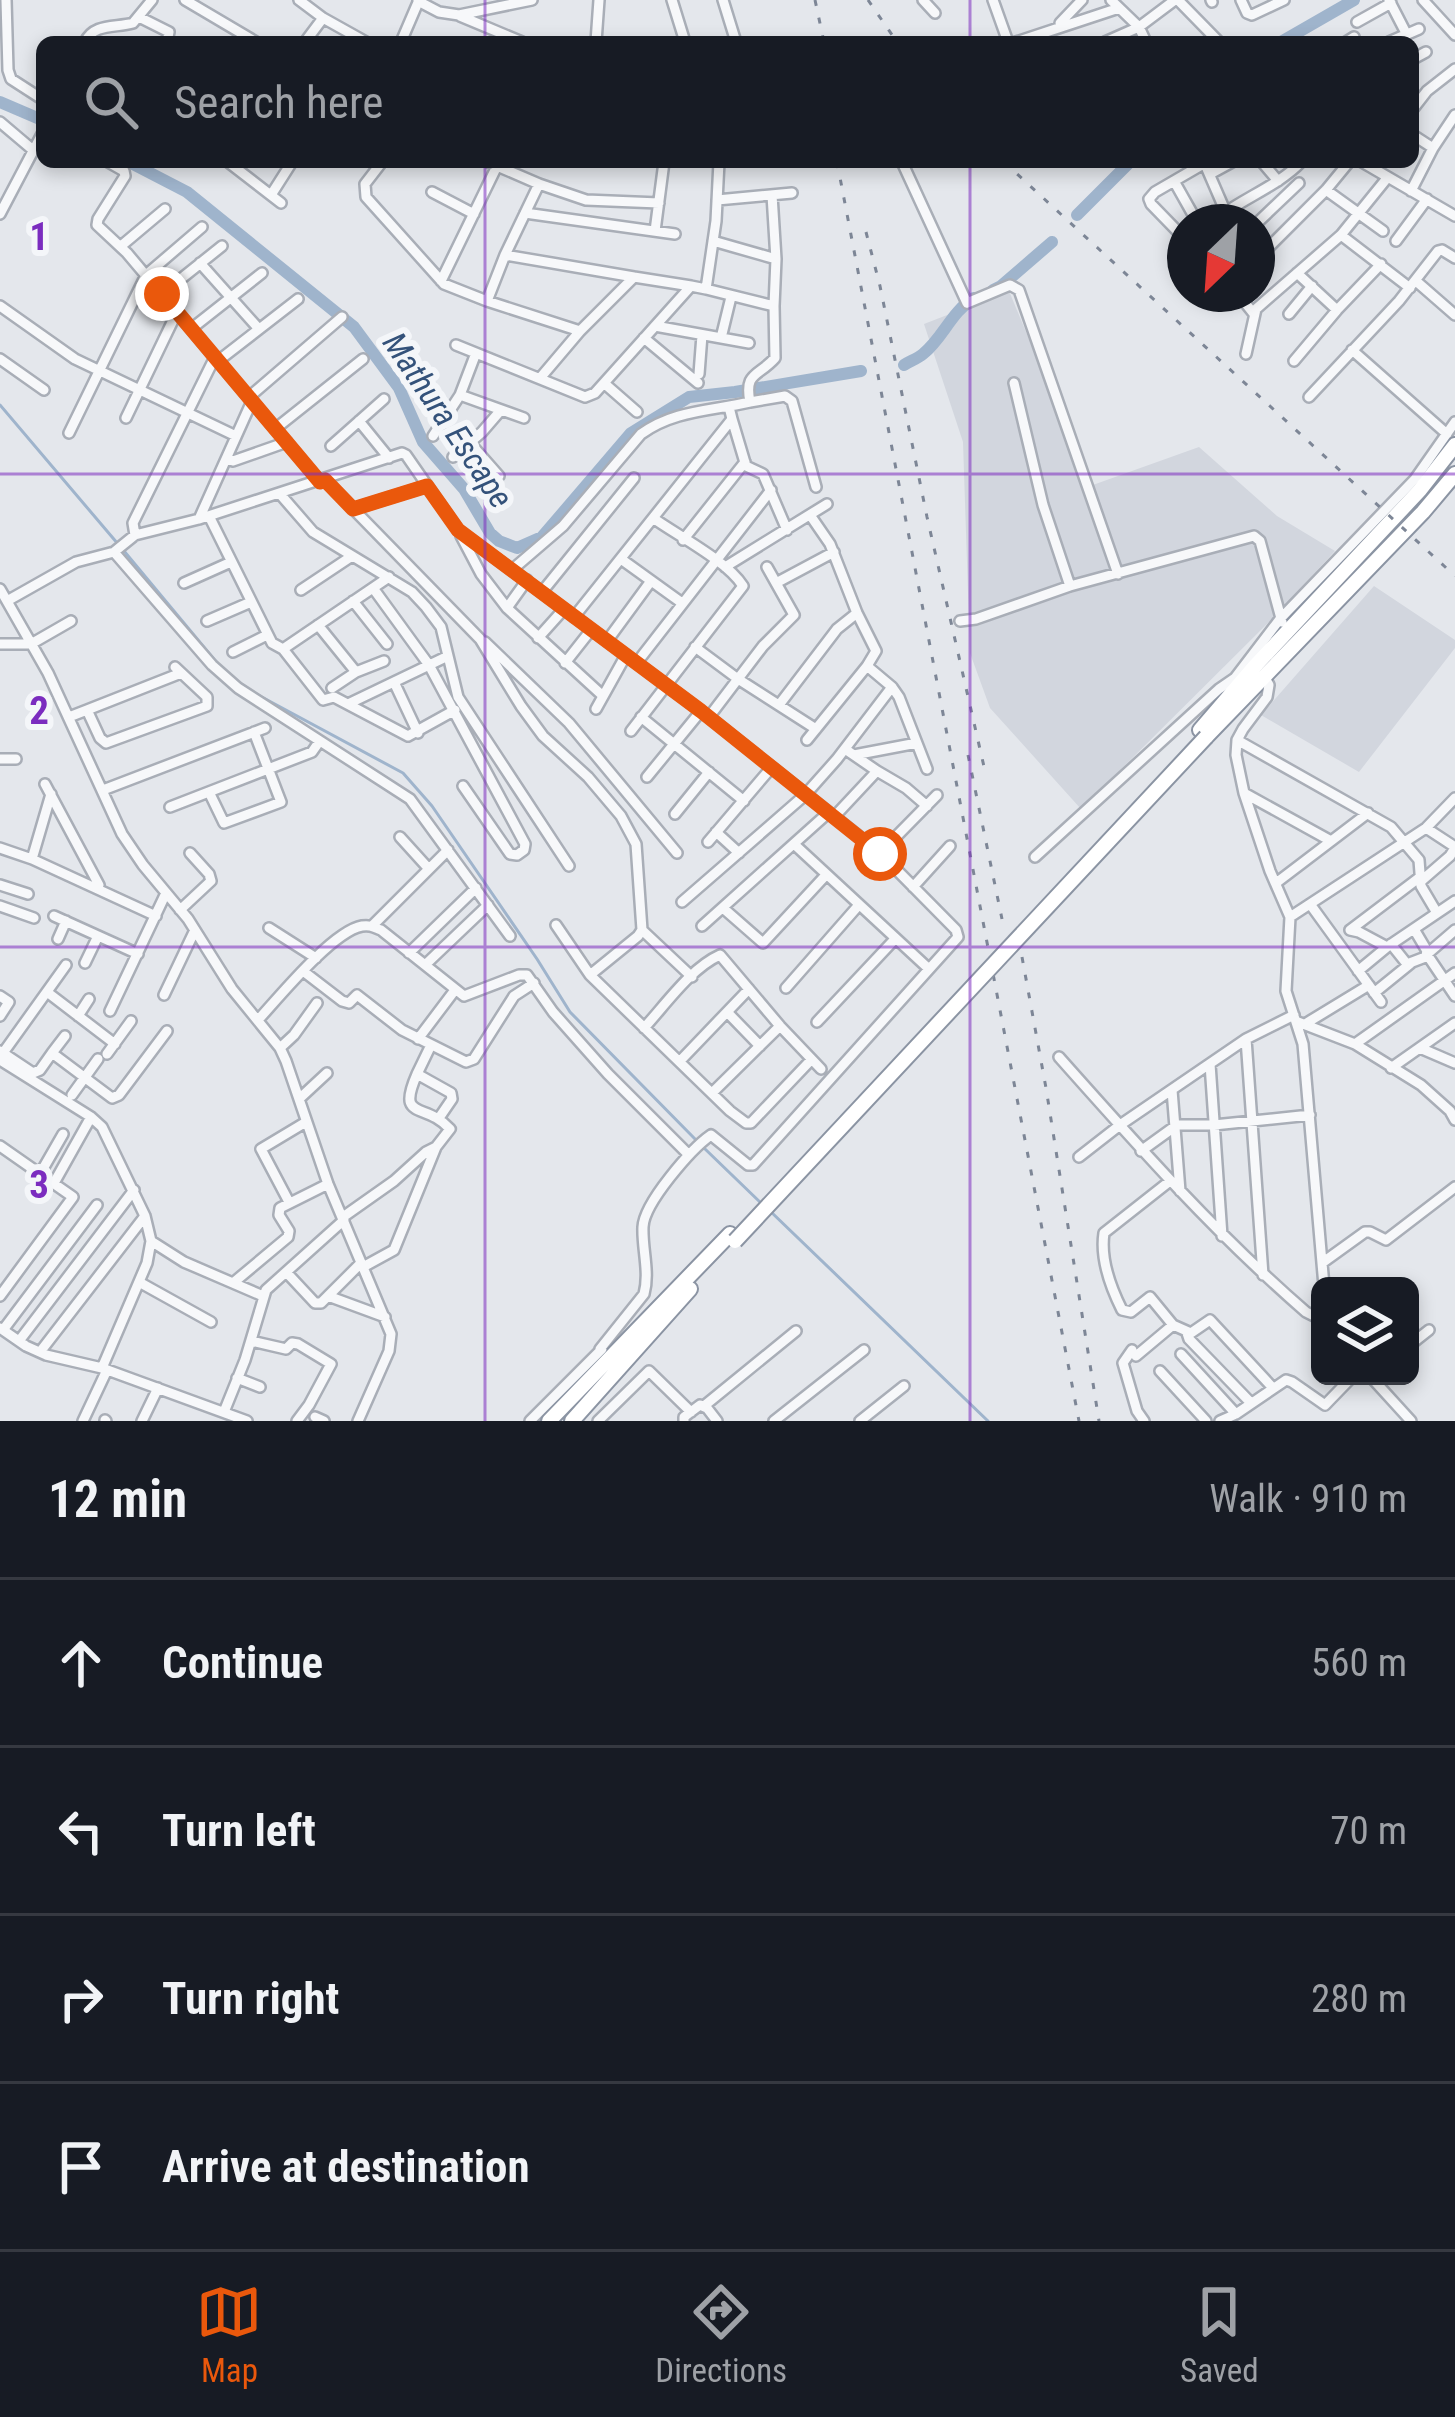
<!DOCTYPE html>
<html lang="en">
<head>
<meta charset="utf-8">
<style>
	body { margin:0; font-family:"Roboto Condensed",sans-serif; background:#242831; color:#f1f3f6 }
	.controls { position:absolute; right:36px; bottom:36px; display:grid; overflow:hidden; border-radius:18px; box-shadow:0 6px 18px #0003 }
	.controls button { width:108px; height:108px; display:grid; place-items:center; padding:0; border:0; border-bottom:3px solid #363941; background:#171b24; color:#f1f3f6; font:60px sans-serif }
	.compass { position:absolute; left:1167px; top:204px; width:108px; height:108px; border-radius:50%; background:#171b24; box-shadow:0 6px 18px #0003; rotate:205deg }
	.stop { position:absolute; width:36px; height:36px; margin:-27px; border:9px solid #ea580c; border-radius:50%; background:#fff }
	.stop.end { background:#ea580c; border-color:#fff; box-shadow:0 3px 12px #0008 }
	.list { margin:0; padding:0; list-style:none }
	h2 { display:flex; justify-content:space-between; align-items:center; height:156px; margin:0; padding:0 48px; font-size:51px }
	h2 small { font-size:39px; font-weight:400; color:#9ea1a6 }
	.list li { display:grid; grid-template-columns:78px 1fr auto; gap:36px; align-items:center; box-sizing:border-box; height:168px; padding:0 48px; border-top:3px solid #363941 }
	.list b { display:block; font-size:45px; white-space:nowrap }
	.list em { font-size:39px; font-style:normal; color:#9ea1a6 }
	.icon { flex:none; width:66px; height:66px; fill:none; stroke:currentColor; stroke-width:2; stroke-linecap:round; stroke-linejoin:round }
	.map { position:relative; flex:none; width:1455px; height:1421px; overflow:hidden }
	.search { position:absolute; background:#171b24; box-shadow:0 6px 18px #0003; left:36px; right:36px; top:36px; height:132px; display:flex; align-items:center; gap:30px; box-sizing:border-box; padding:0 42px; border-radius:18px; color:#9ea1a6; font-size:45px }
	.sheet { height:828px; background:#171b24 }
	nav { display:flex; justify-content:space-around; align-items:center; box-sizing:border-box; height:168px; border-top:3px solid #363941; background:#171b24; font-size:33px; color:#9ea1a6 }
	nav a { display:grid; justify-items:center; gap:6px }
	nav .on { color:#ea580c }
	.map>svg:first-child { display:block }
</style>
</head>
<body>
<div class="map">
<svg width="1455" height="1421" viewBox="0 0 1455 1421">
	<rect width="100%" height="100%" fill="#e4e7ec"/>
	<path fill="#d2d6de" d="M1009,291l81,195 109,-39 78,69 58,35 -63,68 -191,190 -91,-101 -20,-55 -7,-211 -39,-118z
		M1374,586l81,54v8l-96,124 -98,-57z"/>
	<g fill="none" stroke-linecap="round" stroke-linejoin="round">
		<path stroke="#9fb4cc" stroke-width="3" d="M0,405l118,139
			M124,551l94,113
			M258,695l145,78 29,33 105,153 33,53 127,129
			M704,1148l58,56
			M769,1210l219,211"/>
		<path stroke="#9fb4cc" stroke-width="12" d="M1281,42l73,-42
			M0,102l42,18
			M129,162l58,30 167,135 45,61 24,54 41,47 26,44 9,8 18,7 25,-11 89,-104 58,-36 46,-5 126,-21
			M1077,215l53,-53
			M993,290l8,-4 51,-44
			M904,365c6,-4 13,-6 19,-11 20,-16 28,-42 51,-56"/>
		<defs>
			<path id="minor" d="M6,0l2,70 3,9 31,20
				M185,0l71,42
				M299,0l24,18 43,24
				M672,0l13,42
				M723,0l13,42
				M923,0l12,13
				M993,0l15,42
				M1111,0l28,27 7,15
				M1178,0l41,42
				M1211,0l1,2
				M1241,0l6,13 5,2 32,-15
				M1389,0l17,33
				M1423,0l32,35
				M418,1l21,11 20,3 73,-15
				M460,16l62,26
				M139,17l30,15 -2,10
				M1357,22l34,-19
				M1060,23l22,-23
				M85,42c9,-19 30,-14 48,-19l19,-23
				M305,42l18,-24
				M401,42l18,-42
				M596,42l3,-42
				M1016,42l103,-34
				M1105,42l34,-15 36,-27
				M1346,42l8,-5
				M1389,42l30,-13
				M1413,59l13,-7
				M1413,109l14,-18 28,-22
				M0,122l33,28
				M1413,135l20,13
				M108,162l16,9 1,5 -27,43 -1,6 30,28 193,229
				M228,162l53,41
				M382,162l-17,22 1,13 78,87 43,17 93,30
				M488,162l51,22 47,16 73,3
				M902,162l65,141 43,-18 9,5 99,284
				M1204,162l26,60
				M1262,162l16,19
				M1362,162l93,54
				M1210,174l22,-12
				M1174,181l22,39
				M1326,190l57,41
				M1411,191l22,-43 22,-33
				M432,192l42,22
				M271,195l21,-33
				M772,195l4,64
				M717,200l75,-7
				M1226,212c25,-17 55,-29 75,-50
				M525,213l150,21
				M0,214l42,-80
				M1257,223l42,-40
				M655,231l9,-69
				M1341,235l69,53
				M1185,239l-34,-35 -2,-5 6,-7 50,-29
				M713,241l63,18 -2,47
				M1396,241l31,-42
				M121,246l44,-37
				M505,255l129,22
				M1257,259l69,-69 23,-28
				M200,263l59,66
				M1297,273l40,37
				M441,281l56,-115
				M1416,281l39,34
				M162,294l60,-48
				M1238,294l16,20
				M487,301l18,-46 34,-71
				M0,306l75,53 161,77
				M1289,314l23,-28
				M655,326l94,17
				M191,329l71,-56
				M644,338l54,45
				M721,338l10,-41
				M456,345l129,52 10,-4 96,-107 15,3 10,-68 3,-59
				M1352,350l95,84
				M1246,354l10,-45 85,-74 47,-58
				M0,359l44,31
				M218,361l80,-62
				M1294,361l43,-51 44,-46
				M699,374l3,-39
				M541,377l39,-46 54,-54 57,9
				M1014,383l29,122 27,81
				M605,384l32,28
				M460,395l64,23
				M249,397l93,-80
				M1309,397l90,-96 39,-50 4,-1 13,8
				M750,402l35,-6 7,5 24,86
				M126,418l51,-106
				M732,419l14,47 17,8 24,56
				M359,421l30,37
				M275,429l88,-70
				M69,433l77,-158 56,-48
				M433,436l27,-41 16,-42
				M470,443l29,33
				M331,446l53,-47
				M453,457l29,-25 19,-22
				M226,459l7,2 54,-19
				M325,480l155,159 41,67 22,30 45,41 33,39 15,28 6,86 -4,6 -48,39
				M280,494l33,38 99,60 14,15 15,20 17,70 111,169
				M353,509l74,-23
				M209,516l63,127 11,6 40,51 11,-3 74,39 47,-26
				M199,519l53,-118
				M135,535l-2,-12 82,-166
				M461,536l20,38 26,34 96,88
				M683,540l62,-78
				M114,552l98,113 26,23 172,111 100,137
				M621,559l61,44
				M725,567l102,-63
				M513,569l50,-43 78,-92c33,-24 70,-23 109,-32 -6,-30 8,-25 25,-44l-1,-52 -68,-17
				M184,583l47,-21
				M776,583l58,-31
				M373,588l56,77 96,179 -1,6 -7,5 -7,-1 -47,-68
				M0,589l48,84 74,161 21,31 45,54 44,70 48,59 6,13 42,123 63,150 -2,17 -31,70
				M301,590l51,-34
				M542,592l92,-114
				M7,601l69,-39 38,-10 21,-17 64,-16 203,-66 4,2 52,75 243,181 179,142 76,77 2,7 -205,228h-5l-37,-30c-20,14 -67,68 -68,92 -1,22 7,45 1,67l-44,55
				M353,601l34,43
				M507,608l20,-28
				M574,617l158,-198 -3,-12
				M207,621l44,-19
				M960,621l16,-2 94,-33 184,-50 6,5 22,81
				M318,625l38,47
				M538,638l26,-29
				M607,641l44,-60
				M485,642l84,81 108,130
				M0,644h31l40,-23
				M695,647l43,32 78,50
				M283,649l106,-72
				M233,652l34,-17
				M642,656l129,-166
				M565,663l26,-33
				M1264,676l5,9 -2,12 -24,32 -6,11 -1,15 8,38 26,78 20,46 -4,74 17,53 21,242
				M394,682l24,51
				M892,687l7,10 28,72
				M332,688l24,-16 28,-11
				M348,704l100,-48
				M779,705l58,-76 20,-16
				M596,709l30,-54
				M87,710l94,-37
				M69,717l18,-7 13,28 6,5 101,-37v-9l-32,-30
				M641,717l103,84
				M709,717l54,-71 31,-31 -27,-48
				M631,731l112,-145c-16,-25 -63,-49 -90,-68
				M807,740l60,-74 9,-15 -19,-38 -27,-69 -20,-29
				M1237,740l154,87 28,33 2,26 16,27
				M854,755l63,-12
				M0,759h16
				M877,771l29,17 21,18
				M647,777l54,-66
				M45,784l54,101
				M103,790l162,-62
				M209,792l15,31 57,-21 -27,-70
				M1244,793l87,48
				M51,794l-19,65 124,57
				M170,807l142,-55 7,-10
				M675,814l34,-42
				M834,817l43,-46 -32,-22
				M1426,828l29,19
				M716,832l23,21
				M400,837l29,32
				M708,842l63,-74
				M795,845l134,124
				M0,848l32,11
				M880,853l57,-58
				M1035,857l184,-168 16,-11 45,-59 135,-140 40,-57
				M1420,882l30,-26 5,-8
				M1276,883l92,-70
				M0,885l28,9
				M913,887l37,-41
				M682,902l123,-107 32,-36 55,-72 -25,-21
				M1310,904l71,98
				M0,906l34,12
				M723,908l40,35 63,-68
				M180,910l31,-29 -2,-7 -19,-21
				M54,916l84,38
				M1290,917l136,-89 29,-30
				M556,925l34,50 140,136 16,12h5l60,-63
				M372,926l76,-76
				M702,926l126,-113
				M269,928l47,30
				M1414,929l13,22 -1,4 29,-25
				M642,930l50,47
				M1350,930l70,-53
				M1350,930l9,2 28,15
				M58,939l8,-18
				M1391,944l16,20 21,-8 27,40
				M409,953l67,-65
				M85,963l13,-27
				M425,965l63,-60
				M303,971l39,30 7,2 8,-8 45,35 64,32 8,-3 40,-63 20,-13
				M1358,971l29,-24 68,-46
				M786,988l72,-82
				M47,992l68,52
				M1374,993l37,-30
				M164,995l31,-65
				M0,996l9,6 -9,14
				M110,1011l56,-118
				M727,1012l33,34
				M78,1016l11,-17
				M258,1020c21,-23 75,-89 104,-94 9,-1 11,1 19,4l83,66 55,-21h8l26,37 55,62 80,80
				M817,1022l78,-83
				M1298,1022l57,22 66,41 29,26 5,9
				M1305,1024l64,-39
				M644,1028c22,-24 47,-60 76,-73l60,71 41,43
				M418,1039l37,-49
				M1355,1044l100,-71
				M431,1045l-14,29 34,19 1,6 -13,19
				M280,1048l14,-13 23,-32
				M1420,1048l35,15
				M0,1051l3,2 63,-88
				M3,1053l30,20 7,-3 12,-17 60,45 7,-3 48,-64
				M52,1053l13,-17
				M107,1054l24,-33
				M1059,1057c79,89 157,177 247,255l14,7
				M0,1060l91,57 11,10 43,89 6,25 -4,22 -45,105
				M680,1061l69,-72
				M1210,1064l12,172
				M1391,1068l64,-45
				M1172,1090l8,101
				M712,1093l68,-67
				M72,1095l26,-36
				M299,1099l28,-26
				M0,1146l73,51 -73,99
				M1141,1151l36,-26h37l96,-10
				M1079,1157l41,-32 126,-86
				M40,1174l23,-40
				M1170,1181l-66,52c-4,26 6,53 18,77l9,2 19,-15 23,28
				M54,1183l37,-66
				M289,1202l-28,-53 45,-27
				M343,1217l51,-36 32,-29 10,-5
				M151,1241l33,21 79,34
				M1322,1263l43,-31h5l16,8 69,-53
				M363,1267l31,-17 42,-103 14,-18c-25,-28 -54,-7 -33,-55
				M286,1272l29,31h6l7,-7 57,21
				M1263,1275l-17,-236 48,-24
				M139,1282l72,40
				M233,1283l55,-46 1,-6 -10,-16 1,-7 48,-24
				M328,1296l33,-33
				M0,1328l26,18 20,9 56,13 145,53
				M3,1330l94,-125
				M1187,1333l2,6 62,64
				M19,1341l115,-151
				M251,1341l35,8 6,-6 6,1 33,20 -22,41 -12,16
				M1410,1345l19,-15
				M1132,1350l-9,13 14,48 7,10
				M40,1352l105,-136
				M1181,1354l55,60
				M1136,1356l37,-31 18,8 19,-13 63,68
				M1160,1371l46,50
				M1370,1376l41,45
				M237,1378l23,9
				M704,1406l92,-75
				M224,1412l21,-52 21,-70 78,-70
				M315,1417l9,4
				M105,1420l1,1
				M83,1421l24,-51
				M142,1421l16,-33
				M530,1421l72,-72
				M598,1421l51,-50 42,41
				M684,1421v-4l16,-12 7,3 10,13
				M774,1421l90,-71
				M860,1421l44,-35
				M1220,1421l16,-7 50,-34 6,2 33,23 28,-29"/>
			<path id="highway" d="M1200,730l55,-64 165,-176 35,-45
				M1206,737l217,-225 32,-38
				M549,1421l181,-187
				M572,1421l118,-132"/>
		</defs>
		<use href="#minor" stroke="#a9aeb7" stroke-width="14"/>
		<use href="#highway" stroke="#8b94a3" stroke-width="18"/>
		<use href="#minor" stroke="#f7f8fa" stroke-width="9"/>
		<use href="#highway" stroke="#fff" stroke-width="14"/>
		<path stroke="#7d8696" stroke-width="3" stroke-dasharray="6 12" stroke-linecap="butt" d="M815,0l9,42
			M868,0l29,42
			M837,162l242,1259
			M1004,162l451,414
			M866,232l14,54 47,231 58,254
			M968,755l34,164
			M1022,957l24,131 53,333"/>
		<defs>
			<path id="highway-bridge" d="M735,1241l471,-504"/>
		</defs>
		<use href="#highway-bridge" stroke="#8b94a3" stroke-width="18" stroke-linecap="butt"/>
		<use href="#highway-bridge" stroke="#fff" stroke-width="14"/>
	</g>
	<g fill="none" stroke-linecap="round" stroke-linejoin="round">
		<path stroke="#ea580c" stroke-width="15" d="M162,294l158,188 5,-2 28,29 74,-23 31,44 243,181 179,143"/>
	</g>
	<path fill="none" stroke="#7b2cbf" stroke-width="3" stroke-opacity="0.55" d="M485,0v42M970,0v42M485,162v1259M970,162v1259M0,474h1455M0,947h1455"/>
	<g text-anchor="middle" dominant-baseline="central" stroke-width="12" stroke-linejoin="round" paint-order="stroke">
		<g font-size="33" font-style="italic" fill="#34527a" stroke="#f4f6f9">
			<text transform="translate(448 420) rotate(56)">Mathura Escape</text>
		</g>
	</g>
	<g font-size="39" text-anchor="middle" font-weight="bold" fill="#7b2cbf" stroke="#f4f6f9" stroke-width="12" stroke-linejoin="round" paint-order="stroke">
		<text x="39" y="250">1</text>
		<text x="39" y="724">2</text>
		<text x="39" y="1198">3</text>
	</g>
</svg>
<div class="controls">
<button><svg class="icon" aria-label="layers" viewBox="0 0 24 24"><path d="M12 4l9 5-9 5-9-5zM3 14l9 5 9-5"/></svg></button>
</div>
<svg class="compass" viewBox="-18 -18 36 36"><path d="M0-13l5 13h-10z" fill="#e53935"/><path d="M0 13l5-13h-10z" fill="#9ea1a6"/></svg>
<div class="stop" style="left:880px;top:854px"></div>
<div class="stop end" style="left:162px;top:294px"></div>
<div class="search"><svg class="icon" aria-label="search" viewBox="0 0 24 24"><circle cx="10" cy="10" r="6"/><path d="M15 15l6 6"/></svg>Search here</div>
</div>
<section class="sheet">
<h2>12 min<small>Walk · 910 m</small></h2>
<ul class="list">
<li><svg class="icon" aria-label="ahead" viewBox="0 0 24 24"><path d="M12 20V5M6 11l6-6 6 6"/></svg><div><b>Continue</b></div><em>560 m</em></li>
<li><svg class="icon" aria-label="left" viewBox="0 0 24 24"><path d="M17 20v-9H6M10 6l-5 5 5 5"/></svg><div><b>Turn left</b></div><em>70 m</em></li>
<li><svg class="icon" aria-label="right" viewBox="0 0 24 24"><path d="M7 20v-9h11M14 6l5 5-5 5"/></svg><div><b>Turn right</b></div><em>280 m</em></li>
<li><svg class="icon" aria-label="arrive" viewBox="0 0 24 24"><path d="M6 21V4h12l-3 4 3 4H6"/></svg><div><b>Arrive at destination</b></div></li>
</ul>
</section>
<nav>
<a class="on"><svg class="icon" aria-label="map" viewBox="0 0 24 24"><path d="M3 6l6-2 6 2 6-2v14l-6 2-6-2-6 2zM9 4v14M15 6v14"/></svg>Map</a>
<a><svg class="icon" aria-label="directions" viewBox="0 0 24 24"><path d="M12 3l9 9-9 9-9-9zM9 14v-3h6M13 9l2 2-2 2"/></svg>Directions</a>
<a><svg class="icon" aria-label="saved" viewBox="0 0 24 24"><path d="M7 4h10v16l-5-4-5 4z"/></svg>Saved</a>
</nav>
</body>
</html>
